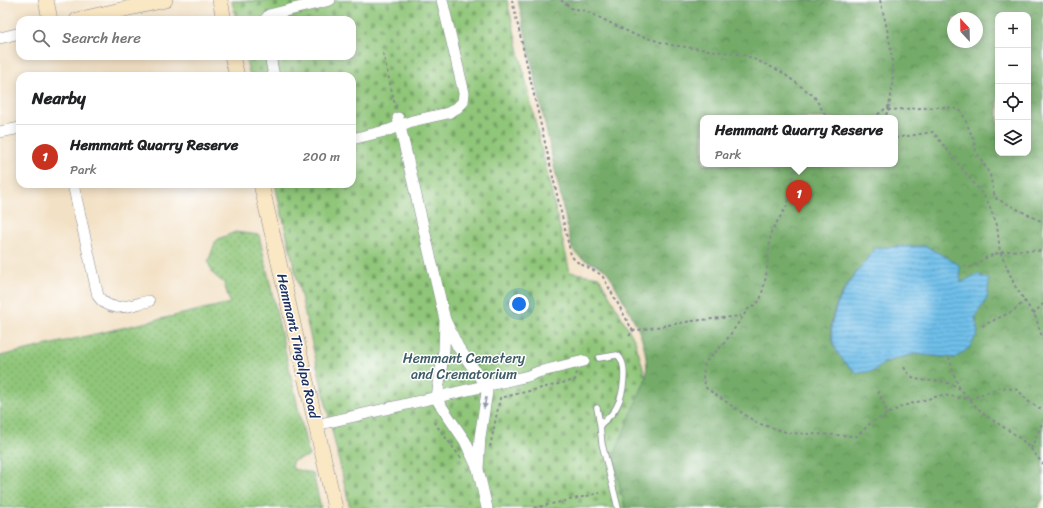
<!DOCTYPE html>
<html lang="en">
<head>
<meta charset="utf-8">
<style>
	body { margin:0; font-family:Sriracha,sans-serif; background:#f6f6f6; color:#202124 }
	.controls { position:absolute; right:12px; top:12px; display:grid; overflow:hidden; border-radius:8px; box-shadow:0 2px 10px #0003 }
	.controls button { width:36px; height:36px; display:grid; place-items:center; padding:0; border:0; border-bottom:1px solid #e0e0e0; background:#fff; color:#202124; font:20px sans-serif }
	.compass { position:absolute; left:947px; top:12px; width:36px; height:36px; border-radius:50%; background:#fff; box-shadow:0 2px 10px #0003; rotate:338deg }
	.you { position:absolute; left:519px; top:304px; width:14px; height:14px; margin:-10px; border:3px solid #fff; border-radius:50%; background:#1a73e8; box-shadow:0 0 0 6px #1a73e833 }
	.badge { display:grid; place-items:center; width:26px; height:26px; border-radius:50%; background:#c8321e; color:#fff; font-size:13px; font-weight:700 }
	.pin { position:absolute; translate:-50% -33px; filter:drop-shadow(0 1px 2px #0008) }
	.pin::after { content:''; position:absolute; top:21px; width:14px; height:12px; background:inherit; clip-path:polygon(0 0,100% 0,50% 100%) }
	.popup { position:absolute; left:700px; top:115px; width:198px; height:52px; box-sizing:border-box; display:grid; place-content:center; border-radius:8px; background:#fff; filter:drop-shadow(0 1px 3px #0005); font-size:13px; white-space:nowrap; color:#757577 }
	.popup b { font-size:15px; color:#202124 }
	.popup::after { content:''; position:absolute; left:50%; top:100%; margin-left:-8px; border:8px solid transparent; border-top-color:#fff }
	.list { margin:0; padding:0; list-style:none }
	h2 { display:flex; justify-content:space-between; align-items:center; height:52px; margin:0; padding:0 16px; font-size:17px }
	h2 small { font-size:13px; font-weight:400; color:#757577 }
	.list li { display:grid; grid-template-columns:26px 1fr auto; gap:12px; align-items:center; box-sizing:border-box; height:64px; padding:0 16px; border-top:1px solid #e0e0e0 }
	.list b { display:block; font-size:15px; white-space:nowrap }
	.list p { margin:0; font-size:13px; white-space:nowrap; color:#757577 }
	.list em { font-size:13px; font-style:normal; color:#757577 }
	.icon { flex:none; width:22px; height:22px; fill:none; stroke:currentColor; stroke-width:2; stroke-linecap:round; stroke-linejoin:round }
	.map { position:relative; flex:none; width:1043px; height:508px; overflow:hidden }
	.search { position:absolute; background:#fff; box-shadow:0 2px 10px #0003; left:16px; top:16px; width:340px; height:44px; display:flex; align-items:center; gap:10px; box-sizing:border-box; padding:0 14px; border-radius:12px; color:#757577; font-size:15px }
	.panel { position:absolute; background:#fff; box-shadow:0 2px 10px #0003; left:16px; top:72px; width:340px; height:116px; border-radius:12px }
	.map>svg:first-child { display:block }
</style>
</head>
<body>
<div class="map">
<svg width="1043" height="508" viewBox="0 0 1043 508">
	<defs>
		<pattern id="grass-dots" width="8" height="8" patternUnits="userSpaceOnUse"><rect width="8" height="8" fill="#90c679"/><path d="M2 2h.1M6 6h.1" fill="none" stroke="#75a166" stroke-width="1.8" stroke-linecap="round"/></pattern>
		<pattern id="forest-crowns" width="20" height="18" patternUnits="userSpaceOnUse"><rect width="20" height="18" fill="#74ab69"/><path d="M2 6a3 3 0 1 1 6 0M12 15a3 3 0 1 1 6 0" fill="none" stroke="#5e8c5a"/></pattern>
		<pattern id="cemetery-stones" width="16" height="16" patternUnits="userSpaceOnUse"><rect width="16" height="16" fill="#90c679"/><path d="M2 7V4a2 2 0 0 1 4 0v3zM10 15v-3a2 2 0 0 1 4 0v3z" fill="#75a166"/></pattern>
		<pattern id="water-rules" width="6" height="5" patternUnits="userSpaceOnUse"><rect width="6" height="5" fill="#6fbfea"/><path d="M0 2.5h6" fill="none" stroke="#5a9cc1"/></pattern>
	</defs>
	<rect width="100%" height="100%" fill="#fff"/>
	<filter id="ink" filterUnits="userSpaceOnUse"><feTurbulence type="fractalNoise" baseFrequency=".025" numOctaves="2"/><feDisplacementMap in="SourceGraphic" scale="8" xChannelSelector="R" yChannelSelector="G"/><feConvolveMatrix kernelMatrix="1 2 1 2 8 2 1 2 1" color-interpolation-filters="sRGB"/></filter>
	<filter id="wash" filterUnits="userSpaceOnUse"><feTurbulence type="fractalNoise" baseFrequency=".012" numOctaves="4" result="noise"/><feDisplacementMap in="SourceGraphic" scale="16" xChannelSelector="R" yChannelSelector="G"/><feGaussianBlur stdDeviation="0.9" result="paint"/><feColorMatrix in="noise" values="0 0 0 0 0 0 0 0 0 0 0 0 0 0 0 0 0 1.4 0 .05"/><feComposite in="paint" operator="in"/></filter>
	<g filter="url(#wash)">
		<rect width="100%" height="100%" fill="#f3e1c5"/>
		<path fill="url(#grass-dots)" stroke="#567a6c" d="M235,232l24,3 50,221 -17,5 1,8 20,4 8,35h-321v-152l230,-53 -6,-20 -11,-9 -5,-12 8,-22z"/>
		<path fill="url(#forest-crowns)" stroke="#486d64" fill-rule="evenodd" d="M518,0h525v499l-5,9h-413l-12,-51 33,-79c4,-33 -12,-59 -28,-87 -4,-6 -7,-16 -13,-21 -13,-9 -22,-7 -33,-21zM998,15h30v138h-30zM953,18h24v24h-24zM703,118h192v46h-192zM926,246l35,37 26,15 -12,19 3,16 -23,25 -41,-4 -28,8 -53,-16c-1,-7 -3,-16 -2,-22 4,-29 27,-54 45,-76z"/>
		<path fill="url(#cemetery-stones)" stroke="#567a6c" d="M507,0l63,272 29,5 36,64 11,37 -33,79 12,51h-275l-75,-324h77v-108h-102l-5,-20h107v-36h-116l-4,-19z"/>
		<path fill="url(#water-rules)" stroke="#4577a4" d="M926,246l33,19 2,18 16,-9 12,6 -2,18 -12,19 3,16 -9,15 -14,10 -41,-4 -28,8 -12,9 -16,2c-55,-37 -12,-88 18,-125l12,-1z"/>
	</g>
	<g filter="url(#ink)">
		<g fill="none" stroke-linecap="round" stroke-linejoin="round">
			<defs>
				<path id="lane" d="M597,408l3,17c6,-5 14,-12 17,-19 6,-11 12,-43 0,-51l-18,3
					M600,425l2,19 16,64"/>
				<path id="street" d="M265,20l4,-5 61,-15
					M0,38l20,-5
					M270,56l4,20
					M398,118l47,202 -1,30 -7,47 2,6 26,38 13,28 2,-32 7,-45 -1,-6 -28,-39 -13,-27
					M0,132l20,-4
					M352,139l37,-9 23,-9 36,-8 9,-5 6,-6 1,-9 -22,-93
					M73,184l25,112c13,19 32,9 51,5
					M316,425l212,-49 10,-4 46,-11
					M478,469l9,39"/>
				<path id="secondary" d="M46,0l4,20
					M220,0l4,20
					M77,20l88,-20
					M232,56l5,20
					M261,184l74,324"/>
			</defs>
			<use href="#lane" stroke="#878892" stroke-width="7"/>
			<use href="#street" stroke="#878892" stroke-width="12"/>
			<use href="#secondary" stroke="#878892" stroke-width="16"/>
			<path stroke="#878892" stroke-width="2" stroke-dasharray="3 3" stroke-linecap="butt" d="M512,0l59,255c7,12 23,12 32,22l30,54
				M561,0l10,8 15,3 47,23 38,11 74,10 35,16 34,25 13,22
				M880,0c10,39 20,79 5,118
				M383,53l13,56
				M888,110l52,-3 14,1 8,4 12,29 2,10 14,24 5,23 48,24
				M873,118l17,-13
				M895,138l38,-6 54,68 10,25 3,27 15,34 21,32 7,22
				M795,164l-7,40 -17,28 -5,45 -6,24 -12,8 -25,36 -18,17 -2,15 3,11 51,35 32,10 68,3 15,-14 31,-16 39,-11 28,4 31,-12 17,3 11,12 14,8
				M964,265l4,3c9,-2 13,-9 22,-12 16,-7 36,-6 53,-5
				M1033,314l10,-10
				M982,326l31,-15 12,-10
				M629,336l4,-5 59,-10 49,-5
				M949,357l5,18 6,14
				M904,367c11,22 30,8 49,18 13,6 20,20 31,29 14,11 31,18 43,31 6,6 11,13 16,19
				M878,391l10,23
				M434,422l27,36
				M490,447l10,-49 75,-18 2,-8
				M1031,449l12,-28
				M534,508l66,-15"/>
			<use href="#lane" stroke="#fff" stroke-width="5.5"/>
			<use href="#street" stroke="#fff" stroke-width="11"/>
			<use href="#secondary" stroke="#fae7c3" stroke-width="15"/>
		</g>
		<defs><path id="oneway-solid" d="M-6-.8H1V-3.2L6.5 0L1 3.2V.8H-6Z"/></defs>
		<use fill="#8d97ae" href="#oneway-solid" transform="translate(485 403) rotate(100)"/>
	</g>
	<g text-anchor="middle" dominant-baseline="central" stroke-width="3" stroke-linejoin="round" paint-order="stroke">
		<g font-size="14" fill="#1b2f5e" stroke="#fff">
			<text transform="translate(298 346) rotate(77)">Hemmant Tingalpa Road</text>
		</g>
		<g font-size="14" fill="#3e5c66" stroke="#fff">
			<text x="464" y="358">Hemmant Cemetery<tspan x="464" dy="16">and Crematorium</tspan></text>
		</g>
	</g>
</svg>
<div class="controls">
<button>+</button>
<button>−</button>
<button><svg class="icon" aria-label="locate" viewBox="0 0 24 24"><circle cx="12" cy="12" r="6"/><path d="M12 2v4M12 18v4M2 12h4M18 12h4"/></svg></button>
<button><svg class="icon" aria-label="layers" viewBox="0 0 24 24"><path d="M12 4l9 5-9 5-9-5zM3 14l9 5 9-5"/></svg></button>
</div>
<svg class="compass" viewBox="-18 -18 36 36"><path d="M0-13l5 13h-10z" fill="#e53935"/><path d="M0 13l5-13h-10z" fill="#757577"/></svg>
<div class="you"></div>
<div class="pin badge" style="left:799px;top:213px">1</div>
<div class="popup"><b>Hemmant Quarry Reserve</b>Park</div>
<div class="search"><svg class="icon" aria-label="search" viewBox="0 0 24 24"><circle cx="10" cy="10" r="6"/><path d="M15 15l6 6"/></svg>Search here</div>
<section class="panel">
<h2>Nearby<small></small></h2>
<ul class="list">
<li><span class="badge">1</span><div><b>Hemmant Quarry Reserve</b><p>Park</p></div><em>200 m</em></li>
</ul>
</section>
</div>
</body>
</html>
